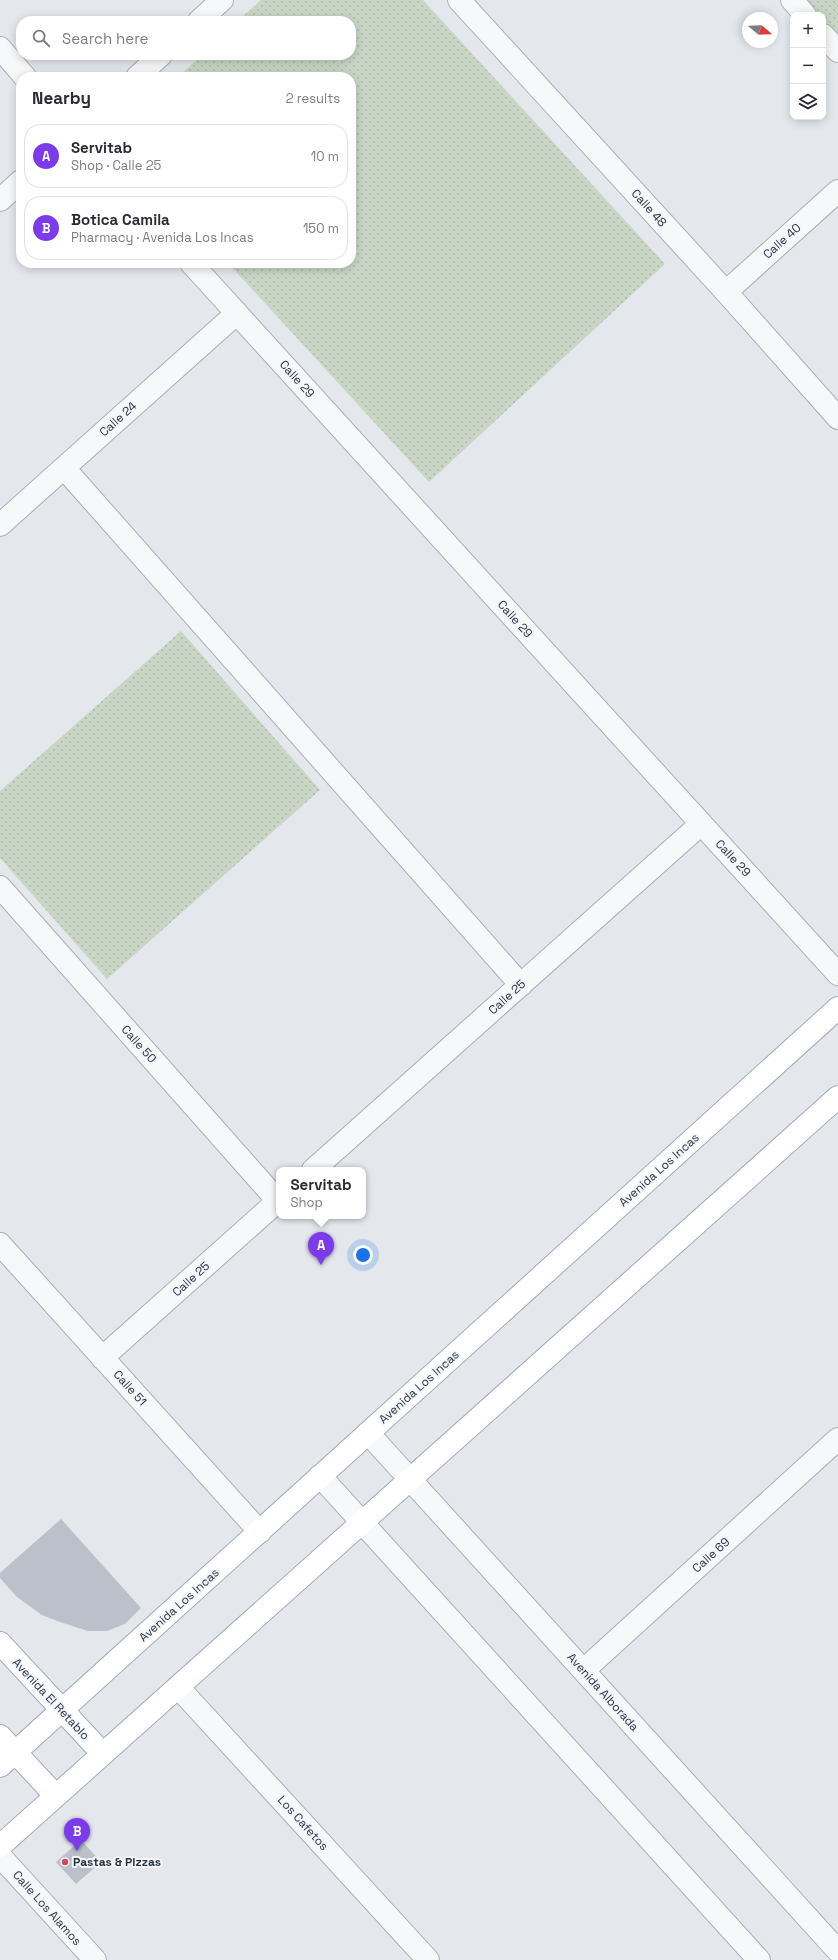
<!DOCTYPE html>
<html lang="en">
<head>
<meta charset="utf-8">
<style>
	body { margin:0; font-family:"Space Grotesk",sans-serif; background:#f7f7f7; color:#2b2b33 }
	.controls { position:absolute; right:12px; top:12px; display:grid; overflow:hidden; border-radius:8px; box-shadow:0 2px 10px #0003 }
	.controls button { width:36px; height:36px; display:grid; place-items:center; padding:0; border:0; border-bottom:1px solid #e1e1e2; background:#fff; color:#2b2b33; font:20px sans-serif }
	.compass { position:absolute; left:742px; top:12px; width:36px; height:36px; border-radius:50%; background:#fff; box-shadow:0 2px 10px #0003; rotate:109deg }
	.you { position:absolute; left:363px; top:1255px; width:14px; height:14px; margin:-10px; border:3px solid #fff; border-radius:50%; background:#1a73e8; box-shadow:0 0 0 6px #1a73e833 }
	.badge { display:grid; place-items:center; width:26px; height:26px; border-radius:50%; background:#7c3aed; color:#fff; font-size:13px; font-weight:700 }
	.pin { position:absolute; translate:-50% -33px; filter:drop-shadow(0 1px 2px #0008) }
	.pin::after { content:''; position:absolute; top:21px; width:14px; height:12px; background:inherit; clip-path:polygon(0 0,100% 0,50% 100%) }
	.popup { position:absolute; left:276px; top:1167px; width:90px; height:52px; box-sizing:border-box; display:grid; place-content:center; border-radius:8px; background:#fff; filter:drop-shadow(0 1px 3px #0005); font-size:13px; white-space:nowrap; color:#7c7c81 }
	.popup b { font-size:15px; color:#2b2b33 }
	.popup::after { content:''; position:absolute; left:50%; top:100%; margin-left:-8px; border:8px solid transparent; border-top-color:#fff }
	.list { margin:0; padding:0; list-style:none }
	h2 { display:flex; justify-content:space-between; align-items:center; height:52px; margin:0; padding:0 16px; font-size:17px }
	h2 small { font-size:13px; font-weight:400; color:#7c7c81 }
	.list li { display:grid; grid-template-columns:26px 1fr auto; gap:12px; align-items:center; box-sizing:border-box; height:64px; margin:0 8px 8px; padding:0 8px; border:1px solid #e1e1e2; border-radius:16px }
	.list b { display:block; font-size:15px; white-space:nowrap }
	.list p { margin:0; font-size:13px; white-space:nowrap; color:#7c7c81 }
	.list em { font-size:13px; font-style:normal; color:#7c7c81 }
	.icon { flex:none; width:22px; height:22px; fill:none; stroke:currentColor; stroke-width:2; stroke-linecap:round; stroke-linejoin:round }
	.map { position:relative; flex:none; width:838px; height:1960px; overflow:hidden }
	.search { position:absolute; background:#fff; box-shadow:0 2px 10px #0003; left:16px; top:16px; width:340px; height:44px; display:flex; align-items:center; gap:10px; box-sizing:border-box; padding:0 14px; border-radius:16px; color:#7c7c81; font-size:15px }
	.panel { position:absolute; background:#fff; box-shadow:0 2px 10px #0003; left:16px; top:72px; width:340px; height:196px; border-radius:16px }
	.map>svg:first-child { display:block }
</style>
</head>
<body>
<div class="map">
<svg width="838" height="1960" viewBox="0 0 838 1960">
	<defs>
		<pattern id="park-dots" width="8" height="8" patternUnits="userSpaceOnUse"><rect width="8" height="8" fill="#c9d6c5"/><path d="M2 2h.1M6 6h.1" fill="none" stroke="#adb8ab" stroke-width="1.8" stroke-linecap="round"/></pattern>
	</defs>
	<rect width="100%" height="100%" fill="#e4e7ec"/>
	<path fill="url(#park-dots)" d="M261,0h162l242,264 -236,218 -201,-219h123v-186h-173l24,-22h149v-34h-113z
		M807,0h31v35l-15,-17v-3h-3z
		M181,631l139,159 -213,189 -107,-121v-67z"/>
	<path fill="#bbc0ca" d="M61,1519l80,89 -16,16 -18,7h-19l-28,-9 -18,-7 -25,-18 -17,-19v-5z
		M81,1840l20,22 -25,22 -20,-22z"/>
	<g fill="none" stroke-linecap="round" stroke-linejoin="round">
		<defs>
			<path id="minor" d="M459,0l267,292 112,126
				M792,0l13,15
				M199,21l23,-21
				M823,35l15,16
				M0,48l25,29
				M137,77l24,-22
				M0,200l21,-19
				M191,263l647,711
				M726,292l112,-101
				M64,468l457,517
				M0,525l237,-212
				M0,887l278,314
				M313,1170l388,-346
				M0,1244l260,288
				M102,1358l177,-158
				M368,1433l470,518
				M320,1476l439,484
				M584,1670l254,-231
				M178,1687l250,273
				M0,1856l95,104"/>
			<path id="major" d="M0,1643l103,111
				M0,1736l56,60
				M0,1766l838,-758
				M0,1846l838,-749"/>
		</defs>
		<use href="#minor" stroke="#a9aeb7" stroke-width="24"/>
		<use href="#major" stroke="#a3abb8" stroke-width="24"/>
		<use href="#minor" stroke="#f7f8fa" stroke-width="22"/>
		<use href="#major" stroke="#fff" stroke-width="22"/>
	</g>
	<circle fill="#d1495b" stroke="#f4f6f9" stroke-width="1.5" cx="65" cy="1862" r="4"/>
	<g text-anchor="middle" dominant-baseline="central" stroke-width="4" stroke-linejoin="round" paint-order="stroke">
		<g font-size="12" fill="#2b3445" stroke="#f4f6f9">
			<text transform="translate(649 208) rotate(48)">Calle 48</text>
			<text transform="translate(782 241) rotate(-42)">Calle 40</text>
			<text transform="translate(297 379) rotate(48)">Calle 29</text>
			<text transform="translate(118 419) rotate(-42)">Calle 24</text>
			<text transform="translate(515 619) rotate(48)">Calle 29</text>
			<text transform="translate(733 858) rotate(47)">Calle 29</text>
			<text transform="translate(507 997) rotate(-42)">Calle 25</text>
			<text transform="translate(139 1044) rotate(48)">Calle 50</text>
			<text transform="translate(659 1170) rotate(-42)">Avenida Los Incas</text>
			<text transform="translate(191 1279) rotate(-42)">Calle 25</text>
			<text transform="translate(419 1387) rotate(-42)">Avenida Los Incas</text>
			<text transform="translate(130 1388) rotate(48)">Calle 51</text>
			<text transform="translate(711 1555) rotate(-42)">Calle 69</text>
			<text transform="translate(179 1605) rotate(-42)">Avenida Los Incas</text>
			<text transform="translate(603 1692) rotate(48)">Avenida Alborada</text>
			<text transform="translate(51 1699) rotate(47)">Avenida El Retablo</text>
			<text transform="translate(303 1823) rotate(48)">Los Cafetos</text>
			<text transform="translate(47 1908) rotate(48)">Calle Los Alamos</text>
		</g>
		<g font-size="12" font-weight="bold" fill="#2b3445" stroke="#f4f6f9" text-anchor="start">
			<text x="73" y="1862">Pastas &amp; Pizzas</text>
		</g>
	</g>
</svg>
<div class="controls">
<button>+</button>
<button>−</button>
<button><svg class="icon" aria-label="layers" viewBox="0 0 24 24"><path d="M12 4l9 5-9 5-9-5zM3 14l9 5 9-5"/></svg></button>
</div>
<svg class="compass" viewBox="-18 -18 36 36"><path d="M0-13l5 13h-10z" fill="#e53935"/><path d="M0 13l5-13h-10z" fill="#7c7c81"/></svg>
<div class="you"></div>
<div class="pin badge" style="left:321px;top:1265px">A</div>
<div class="popup"><b>Servitab</b>Shop</div>
<div class="pin badge" style="left:77px;top:1851px">B</div>
<div class="search"><svg class="icon" aria-label="search" viewBox="0 0 24 24"><circle cx="10" cy="10" r="6"/><path d="M15 15l6 6"/></svg>Search here</div>
<section class="panel">
<h2>Nearby<small>2 results</small></h2>
<ul class="list">
<li><span class="badge">A</span><div><b>Servitab</b><p>Shop · Calle 25</p></div><em>10 m</em></li>
<li><span class="badge">B</span><div><b>Botica Camila</b><p>Pharmacy · Avenida Los Incas</p></div><em>150 m</em></li>
</ul>
</section>
</div>
</body>
</html>
